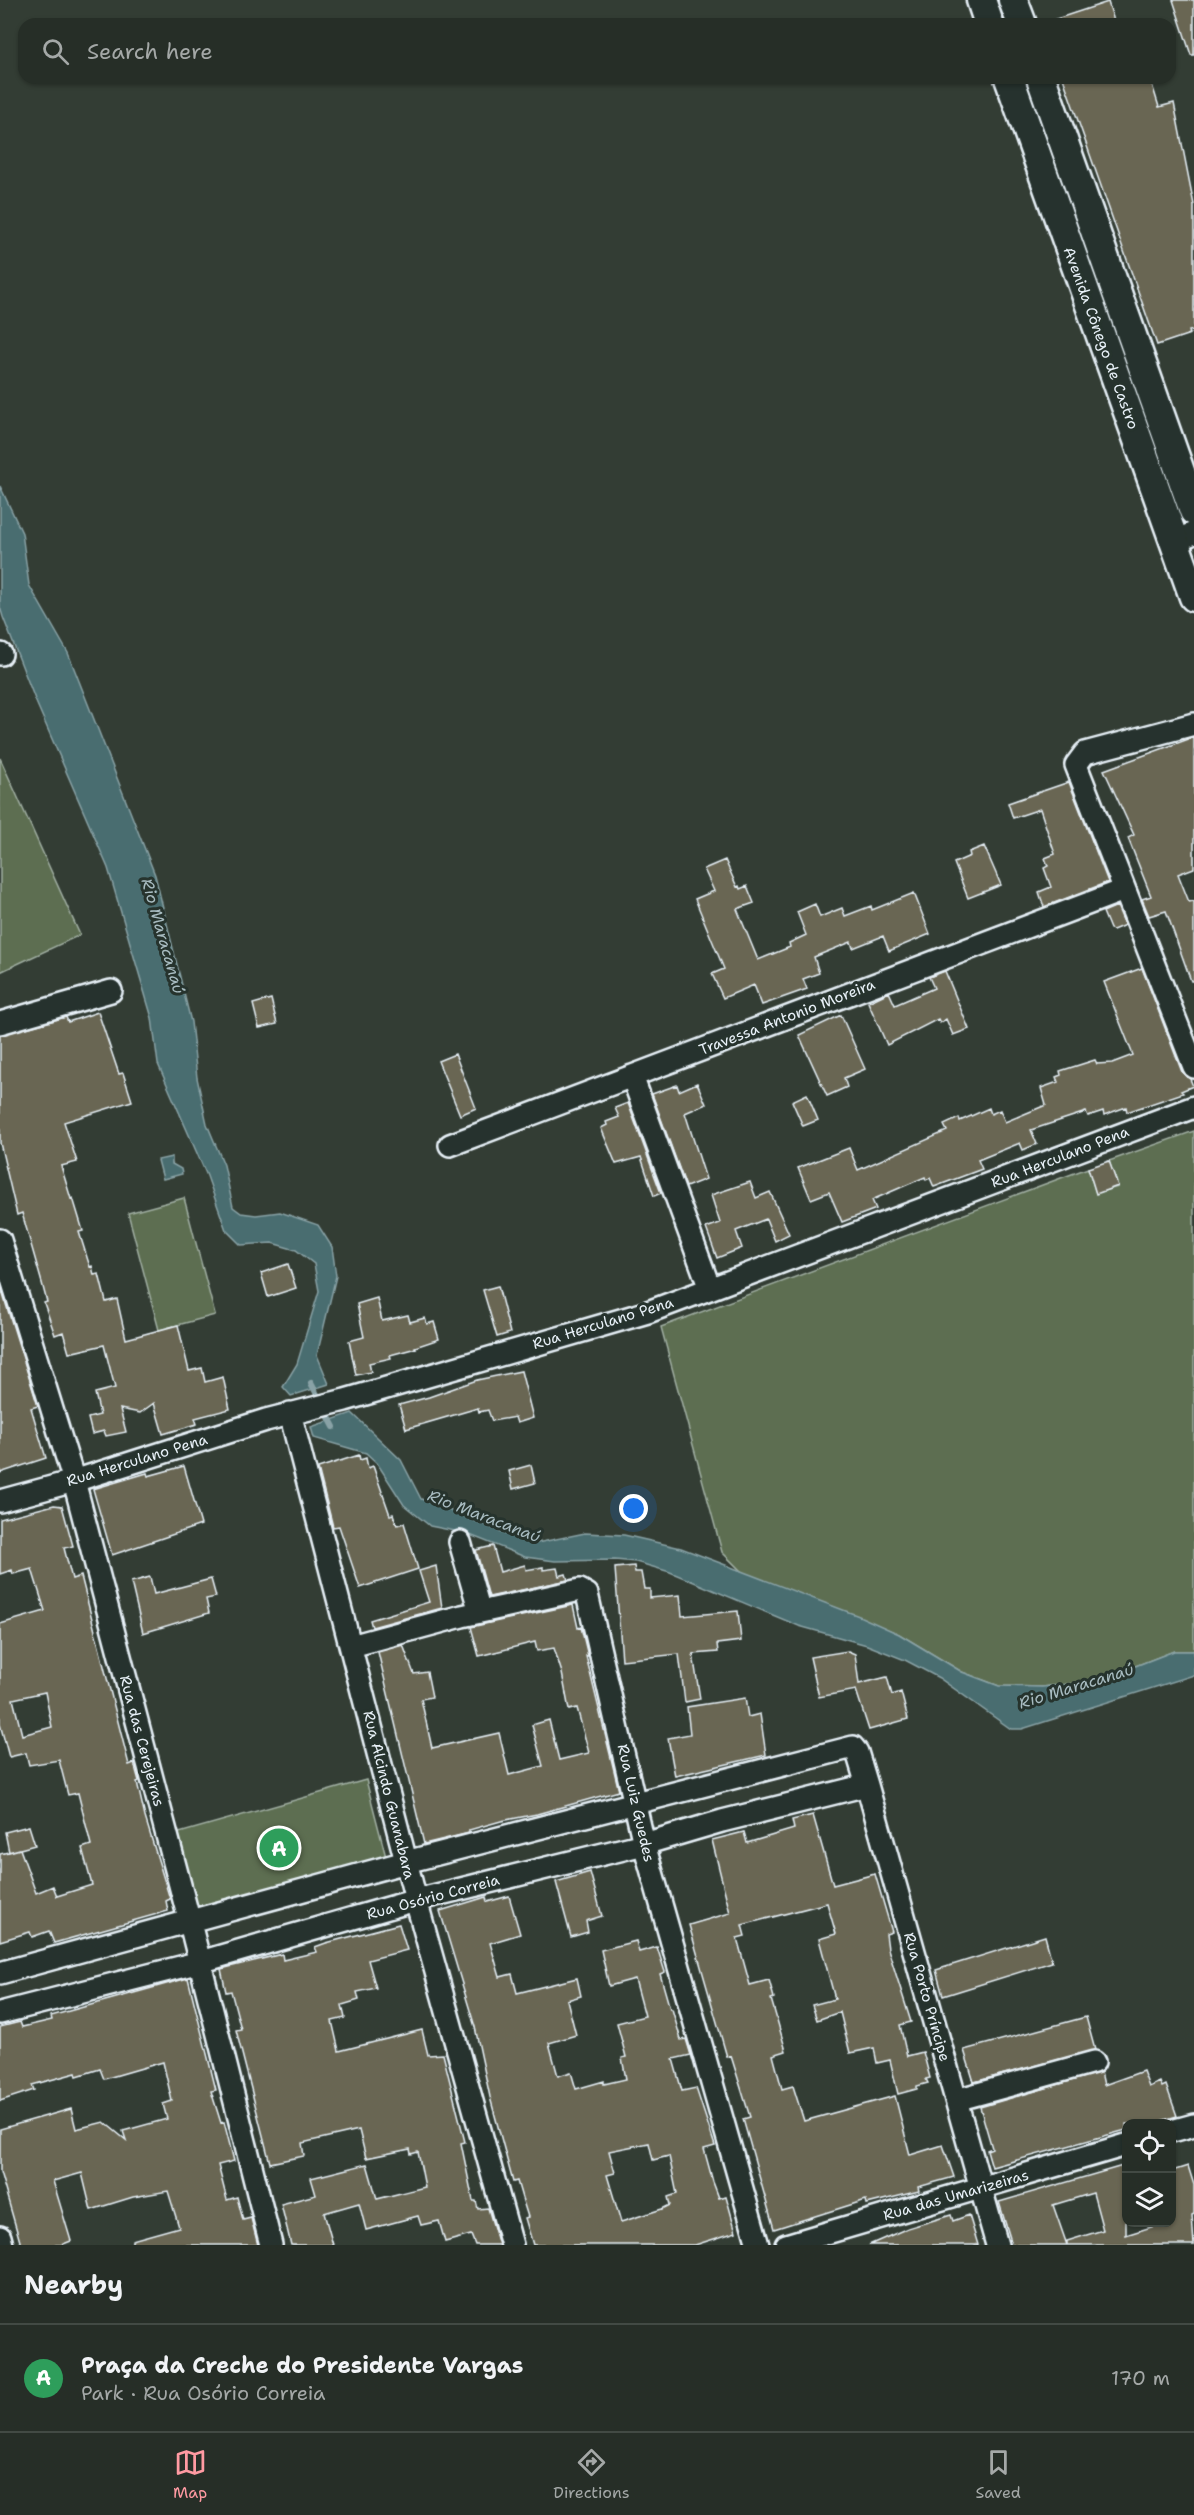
<!DOCTYPE html>
<html lang="en">
<head>
<meta charset="utf-8">
<style>
	body { margin:0; font-family:"Shantell Sans",sans-serif; background:#2e362f; color:#f1f3f6 }
	.controls { position:absolute; right:18px; bottom:18px; display:grid; overflow:hidden; border-radius:12px; box-shadow:0 2px 4px #0004 }
	.controls button { width:54px; height:54px; display:grid; place-items:center; padding:0; border:0; border-bottom:2px solid #424a44; background:#262e27; color:#f1f3f6; font:30px sans-serif }
	.you { position:absolute; left:634px; top:1509px; width:21px; height:21px; margin:-15px; border:4px solid #fff; border-radius:50%; background:#1a73e8; box-shadow:0 0 0 9px #1a73e833 }
	.badge { display:grid; place-items:center; width:39px; height:39px; border-radius:50%; background:#ff9aa2; color:#fff; font-size:20px; font-weight:700 }
	.pin { position:absolute; translate:-50% -50%; border:3px solid #fff; box-shadow:0 2px 6px #0006 }
	.list { margin:0; padding:0; list-style:none }
	h2 { display:flex; justify-content:space-between; align-items:center; height:78px; margin:0; padding:0 24px; font-size:26px }
	h2 small { font-size:20px; font-weight:400; color:#a4a8a7 }
	.list li { display:grid; grid-template-columns:39px 1fr auto; gap:18px; align-items:center; box-sizing:border-box; height:108px; padding:0 24px; border-top:2px solid #424a44 }
	.list b { display:block; font-size:22px; white-space:nowrap }
	.list p { margin:0; font-size:20px; white-space:nowrap; color:#a4a8a7 }
	.list em { font-size:20px; font-style:normal; color:#a4a8a7 }
	.icon { flex:none; width:33px; height:33px; fill:none; stroke:currentColor; stroke-width:2; stroke-linecap:round; stroke-linejoin:round }
	.map { position:relative; flex:none; width:1194px; height:2245px; overflow:hidden }
	.search { position:absolute; background:#262e27; box-shadow:0 2px 4px #0004; left:18px; right:18px; top:18px; height:66px; display:flex; align-items:center; gap:15px; box-sizing:border-box; padding:0 21px; border-radius:18px; color:#a4a8a7; font-size:22px }
	.sheet { height:186px; background:#262e27 }
	nav { display:flex; justify-content:space-around; align-items:center; box-sizing:border-box; height:84px; border-top:2px solid #424a44; background:#262e27; font-size:16px; color:#a4a8a7 }
	nav a { display:grid; justify-items:center; gap:3px }
	nav .on { color:#ff9aa2 }
	.map>svg:first-child { display:block }
</style>
</head>
<body>
<div class="map">
<svg width="1194" height="2245" viewBox="0 0 1194 2245">
	<rect width="100%" height="100%" fill="#333d34"/>
	<filter id="ink" filterUnits="userSpaceOnUse"><feTurbulence type="fractalNoise" baseFrequency=".0167" numOctaves="2"/><feDisplacementMap in="SourceGraphic" scale="12" xChannelSelector="R" yChannelSelector="G"/><feConvolveMatrix kernelMatrix="1 2 1 2 8 2 1 2 1" color-interpolation-filters="sRGB"/></filter>
	<g filter="url(#ink)">
		<path fill="#5d6e51" stroke="#a2b0a4" stroke-width="1.5" d="M0,758l80,177 -80,37z
			M1194,1131v520h-20l-54,21 -40,11 -38,4 -43,-1 -37,-14 -63,-38 -157,-62 -20,-20 -61,-225 427,-159 8,25 22,-6 -9,-26z
			M184,1198l31,117 -56,15 -31,-117z
			M366,1780l21,81 -197,54 -18,-80z"/>
		<path fill="#496d6f" stroke="#89a2a6" stroke-width="1.5" d="M0,486l22,47 7,52 39,68 87,222 36,147 6,56 10,46 17,41 9,42 8,6 15,2 24,-3 38,13 14,22 4,29 -19,79 12,29 -38,12 -8,-9 14,-23 22,-73 -5,-27 -18,-14 -24,-7 -31,2 -15,-15 -19,-54 -49,-112 -6,-46 -44,-150 -72,-166 -33,-85 -3,-10z
			M172,1157v7l9,5 1,5 -19,5 -5,-19z
			M352,1413l49,47 20,39 111,45 53,-11 39,2 57,13 178,68 40,18 63,38 37,14 43,1 38,-4 40,-11 54,-21h20v24l-172,54h-11l-72,-51 -34,-18 -38,-15 -68,-19 -129,-54 -34,-10 -21,-2 -60,1 -30,-4 -60,-24 -35,-7 -26,-21 -27,-42 -11,-10 -52,-15 -3,-11z"/>
		<g fill="none" stroke-linecap="round" stroke-linejoin="round">
			<path stroke="#89a2a6" stroke-width="6" d="M311,1383l23,44"/>
		</g>
		<path fill="#696652" stroke="#e8f1f8" stroke-width="1.5" fill-rule="evenodd" d="M1173,0h21v55h-3z
			M1108,2l7,22h-65v-3z
			M1063,78h87l9,29 15,-4 20,102v125l-5,1 1,3 -33,11z
			M1194,737v131l-16,6 11,28 5,-1v80h-3l-25,-70 -17,5 -7,-17 9,-3 -23,-58 6,-3 -30,-65z
			M1069,782l39,100 -64,25 -5,-15 12,-5 -7,-19 4,-2 -3,-8 10,-4 -15,-45 -27,9 -5,-15z
			M984,846l17,39 -33,13 -14,-35 16,-7 -1,-4z
			M725,860l12,27 2,-1 1,3 7,-3 7,17 -17,6 21,51 32,-13 -1,-4 17,-8 -9,-23 18,-8 5,13 22,-9 3,8 26,-10 1,4 42,-17 16,41 -41,17 -6,-15 -30,12 -2,-6 -37,15 5,16 -16,6 4,10 -45,16 -8,-20 -31,13 -11,-24 12,-5 -29,-70 19,-8 -10,-22z
			M1117,906l8,19 -12,5 -3,-1 -7,-17z
			M1142,968l40,104 8,7 3,7 -12,5 2,2 -56,19 -1,-5 -22,8 -1,-4 -15,5 -2,-4 -55,18 6,14 -14,6 -3,-7 -42,17 4,9 -48,18 -4,-9 -4,2 -1,-3 -53,23 4,9 -34,13 -13,-30 -18,7 -13,-31 51,-20 9,22 89,-39 -3,-6 15,-7 1,3 29,-13 2,6 9,-4 5,12 41,-17 -5,-17 17,-6 -2,-5 5,-2 -1,-4 35,-11 2,4 15,-1 21,-8 -29,-73z
			M945,971l24,58 -16,6 -7,-16 -6,4 -2,-4 -51,26 -19,-43 21,-10 6,13 39,-17 -5,-11z
			M271,999l6,25 -18,4 -6,-24z
			M98,1012l21,62 4,-1 9,28 -68,21 13,40 -16,4 10,33 2,-1 10,33 -4,1 11,35 2,-1 2,9 5,-1 7,28 11,-3 9,40 52,-14 11,46 13,-3 3,14 18,-5 7,32 -35,9 2,6 -34,10 -9,-31 -14,10 -20,-4 6,23 -20,4 -2,-5 -12,3 -4,-16 12,-3 -5,-22 20,-5 -11,-43 -35,8 -6,-21 -8,3 -11,-32 3,-1 -5,-19 -20,-70 -5,2 -17,-72v-108l66,-18 2,5z
			M841,1015l24,54 -21,9 3,9 -20,9 -28,-61z
			M455,1054l21,54 -16,7 -22,-54z
			M697,1083l9,21 -21,9 21,66 -20,8 -34,-93 25,-9 2,6z
			M807,1094l11,26 -15,6 -11,-25z
			M628,1103l33,90 -7,3 -13,-39 -25,7 -15,-36 6,-3 -1,-3 13,-5 -4,-9z
			M1109,1161l9,25 -22,8 -8,-26z
			M750,1182l6,16 14,-6 19,42 -14,7 -9,-22 -30,12 6,17 -25,10 -11,-30 14,-5 -9,-28z
			M288,1264l8,24 -28,9 -7,-24z
			M0,1285l38,121 -7,2 15,50 -46,15z
			M498,1286l12,47 -13,4 -14,-47z
			M377,1298l5,23 26,-6 2,7 15,-4 2,6 7,-2 5,17 -24,8 1,1 -26,7 1,3 -22,5 2,9 -15,3 -7,-34 15,-4 -7,-33z
			M521,1371l12,47 -16,5 -2,-6 -23,4 -4,-11 -9,2 -1,-4 -72,21 -7,-24 30,-8 48,-17z
			M359,1455l1,5 6,-2 2,10 5,-2 17,49 3,-1 4,11 7,-2 14,46 -58,19 -21,-62 -6,1 -1,-4 -14,-55z
			M531,1465l4,18 -22,6 -4,-18z
			M184,1466l17,59 -89,30 -19,-66 54,-16 1,3z
			M54,1505l8,1 11,40 -9,2 8,31 9,-3 48,189 5,-2 5,18 -2,1 8,35 25,82 -4,2 2,10 -114,32 -5,-12 -17,6 -2,-5 -30,9v-87l20,-5 16,44 17,-7 4,10 35,-11 -10,-37 9,-3 -13,-52 -10,2 -9,-35 -30,5 -3,-12 -17,4 -9,-33v-100l45,-13 -13,-42 -19,5 -1,-4 -12,4v-55zM45,1692l7,35 -30,8 -9,-36z
			M493,1546l7,26 25,-7 1,5 17,-3v3l14,-2 2,8 7,-2 2,6 -79,17 -13,-47z
			M436,1566l6,42 -70,19 -2,-7 59,-18 -10,-31z
			M634,1566l1,6h6l3,17h6v9l30,-3 2,21 56,-5 3,30 -24,3 1,8 -25,2 7,45 -15,3 -6,-48 -57,6 -7,-92z
			M150,1577l4,17 57,-15 5,18 -10,2 3,14 -66,20 -12,-51z
			M573,1605l5,23 3,-1 7,29h-2l33,135 -82,23 -36,7 -32,9v3l-45,11 -46,-192 25,-7 11,29 13,-2 5,25 -11,2 11,49 67,-15 10,42 34,-9 -11,-41 17,-5 10,40 30,-7 -12,-45 -8,2 -7,-37 -8,-25 -17,3 -2,-9 -56,14 -8,-29z
			M848,1651l7,3 4,30 28,-7 5,18 9,-3 7,27 -39,11 -13,-40 -37,7 -9,-40z
			M745,1698l3,19 12,-3 6,41 -91,21 -7,-38 22,-4 -3,-27z
			M813,1815l20,70 42,-11 17,58 -6,2 2,15 23,73 -11,3 7,31 16,-4 7,26 -4,1 2,4 -11,3v3l-19,5 -8,-34 -13,3 -3,-15 -24,5 -10,-41 -23,8 -5,-15 23,-6 -16,-60 17,-5 -9,-31 -85,22 3,11 -8,2 13,47 19,-5 5,18 -3,1 15,52 -13,4 9,34 11,-3 11,35 91,-25 15,59 33,-10 11,32 -36,10 1,4 -52,13 -1,-4 -92,29 -31,-110 7,-2 -19,-61 -4,1 -38,-132 41,-12 -18,-73 32,-8 3,11 47,-14 -2,-9z
			M29,1826l6,19 -26,7 -4,-20z
			M590,1872l12,44 -16,5 2,11 -17,5 -15,-55z
			M509,1896l11,38 -30,9 10,34 12,-3 5,19 60,-15 4,18 -14,4 9,35 -27,8 9,33 13,-4 5,17 28,-8v3l22,-5 -4,-21 4,-1 -9,-34 28,-7 -10,-37 -26,7 -8,-36 35,-9 3,11 18,-5 8,25 -5,2 10,35h2l9,31 5,-1 5,16 -18,4 9,32 14,-3 19,58 -11,3 9,33 6,16 7,-2 10,36 -41,13h-162l-8,-27 3,-1 -6,-19 -5,-17 -4,1 -23,-85 -15,-70 -35,-116 46,-14 1,5zM649,2143l4,17 16,-4 8,38 -9,3 2,8 -8,4 -41,13 -14,-47 8,-2 -6,-22z
			M399,1924l8,26 -39,10 8,28 -19,4 2,8 -17,5 3,13 -13,3 7,30 83,-21 6,25 15,-1 22,88 -4,1 12,58h3l2,8 10,-1 11,37h-24l-4,-10 -26,7 -6,-21 -18,4 -3,-9 -52,14 -7,-27 -35,10 9,32h-42l-10,-41 35,-9 -5,-17 56,-14 10,35 48,-12 -7,-35 -7,2 -1,-5 -44,9 -7,-28 -57,13 2,13 -34,7 -34,-133 5,-1 -10,-38 -5,1 -5,-23 61,-15 1,6 34,-8 -2,-5 11,-4z
			M1045,1936l7,26 -109,34 -7,-26z
			M188,1978l28,112 -5,1 10,32 3,-1 10,39 -16,4 9,35 10,-3 6,23 8,-2 7,27h-126v-5l47,-13 -11,-36 -35,6 -42,13 -9,-37 -29,8 18,60 -10,4h-40l-21,-73v-43l71,-20 5,20 28,-7 22,18 -3,-9 44,-12 -4,-15 9,-3 -9,-39 -59,17 -4,-10 -23,7 -1,-3 -44,12 2,5 -34,11v-74l20,-5 2,5 30,-7 -1,-4z
			M1086,2017l9,33 -121,32 -10,-32z
			M1143,2071l6,16 11,-5 2,5 4,-2 11,31 -26,8h-25v6l-134,37 -5,-17 5,-2 -12,-41 121,-35 3,13z
			M1126,2165v70l38,-12h8v-52l16,-5 6,19v29l-2,1 2,30h-127v-4l36,-11 -10,-37 -40,12 14,40h-55l-13,-43z
			M951,2215l2,6 16,-6 9,30h-109l39,-17z"/>
		<g fill="none" stroke-linecap="round" stroke-linejoin="round">
			<defs>
				<path id="minor" d="M1173,542l21,-9
					M0,654h1
					M1194,724l-109,29 -9,12 118,302
					M0,1023l111,-32
					M632,1076l78,213
					M450,1145l674,-255
					M0,1240l74,241 116,442 81,322
					M290,1413l126,487 96,345
					M0,1501l74,-20 192,-61 79,-20 303,-88 546,-205
					M460,1542l20,70
					M351,1646l111,-30 118,-26 7,4 57,250 114,401
					M0,1973l406,-111 447,-115 4,5 10,33 130,460
					M0,2013l200,-51 216,-62 228,-56 78,-23 145,-36
					M956,2100l138,-38
					M1172,2131l22,-6
					M0,2237l2,8
					M786,2245l340,-100"/>
				<path id="secondary" d="M981,0l8,24
					M1013,0l9,24
					M1009,78l185,519
					M1041,78l153,433"/>
			</defs>
			<use href="#minor" stroke="#e8f1f8" stroke-width="26"/>
			<use href="#secondary" stroke="#e8f1f8" stroke-width="33"/>
			<use href="#minor" stroke="#26332d" stroke-width="21"/>
			<use href="#secondary" stroke="#26332d" stroke-width="28"/>
		</g>
	</g>
	<g text-anchor="middle" dominant-baseline="central" stroke-width="6" stroke-linejoin="round" paint-order="stroke">
		<g font-size="15" fill="#e8f1f8" stroke="#26332d">
			<text transform="translate(1101 338) rotate(70)">Avenida Cônego de Castro</text>
			<text transform="translate(787 1017) rotate(-21)">Travessa Antonio Moreira</text>
			<text transform="translate(1060 1157) rotate(-21)">Rua Herculano Pena</text>
			<text transform="translate(603 1323) rotate(-17)">Rua Herculano Pena</text>
			<text transform="translate(137 1460) rotate(-17)">Rua Herculano Pena</text>
			<text transform="translate(142 1741) rotate(75)">Rua das Cerejeiras</text>
			<text transform="translate(389 1795) rotate(76)">Rua Alcindo Guanabara</text>
			<text transform="translate(636 1803) rotate(77)">Rua Luiz Guedes</text>
			<text transform="translate(433 1897) rotate(-15)">Rua Osório Correia</text>
			<text transform="translate(927 1997) rotate(74)">Rua Porto Príncipe</text>
			<text transform="translate(956 2195) rotate(-16)">Rua das Umarizeiras</text>
		</g>
		<g font-size="16" font-style="italic" fill="#a8bcc1" stroke="#26332d">
			<text transform="translate(163 936) rotate(74)">Rio Maracanaú</text>
			<text transform="translate(484 1516) rotate(21)">Rio Maracanaú</text>
			<text transform="translate(1076 1686) rotate(-17)">Rio Maracanaú</text>
		</g>
	</g>
</svg>
<div class="controls">
<button><svg class="icon" aria-label="locate" viewBox="0 0 24 24"><circle cx="12" cy="12" r="6"/><path d="M12 2v4M12 18v4M2 12h4M18 12h4"/></svg></button>
<button><svg class="icon" aria-label="layers" viewBox="0 0 24 24"><path d="M12 4l9 5-9 5-9-5zM3 14l9 5 9-5"/></svg></button>
</div>
<div class="you"></div>
<div class="pin badge" style="left:279px;top:1848px;background:#2e9e5b">A</div>
<div class="search"><svg class="icon" aria-label="search" viewBox="0 0 24 24"><circle cx="10" cy="10" r="6"/><path d="M15 15l6 6"/></svg>Search here</div>
</div>
<section class="sheet">
<h2>Nearby<small></small></h2>
<ul class="list">
<li><span class="badge" style="background:#2e9e5b">A</span><div><b>Praça da Creche do Presidente Vargas</b><p>Park · Rua Osório Correia</p></div><em>170 m</em></li>
</ul>
</section>
<nav>
<a class="on"><svg class="icon" aria-label="map" viewBox="0 0 24 24"><path d="M3 6l6-2 6 2 6-2v14l-6 2-6-2-6 2zM9 4v14M15 6v14"/></svg>Map</a>
<a><svg class="icon" aria-label="directions" viewBox="0 0 24 24"><path d="M12 3l9 9-9 9-9-9zM9 14v-3h6M13 9l2 2-2 2"/></svg>Directions</a>
<a><svg class="icon" aria-label="saved" viewBox="0 0 24 24"><path d="M7 4h10v16l-5-4-5 4z"/></svg>Saved</a>
</nav>
</body>
</html>
